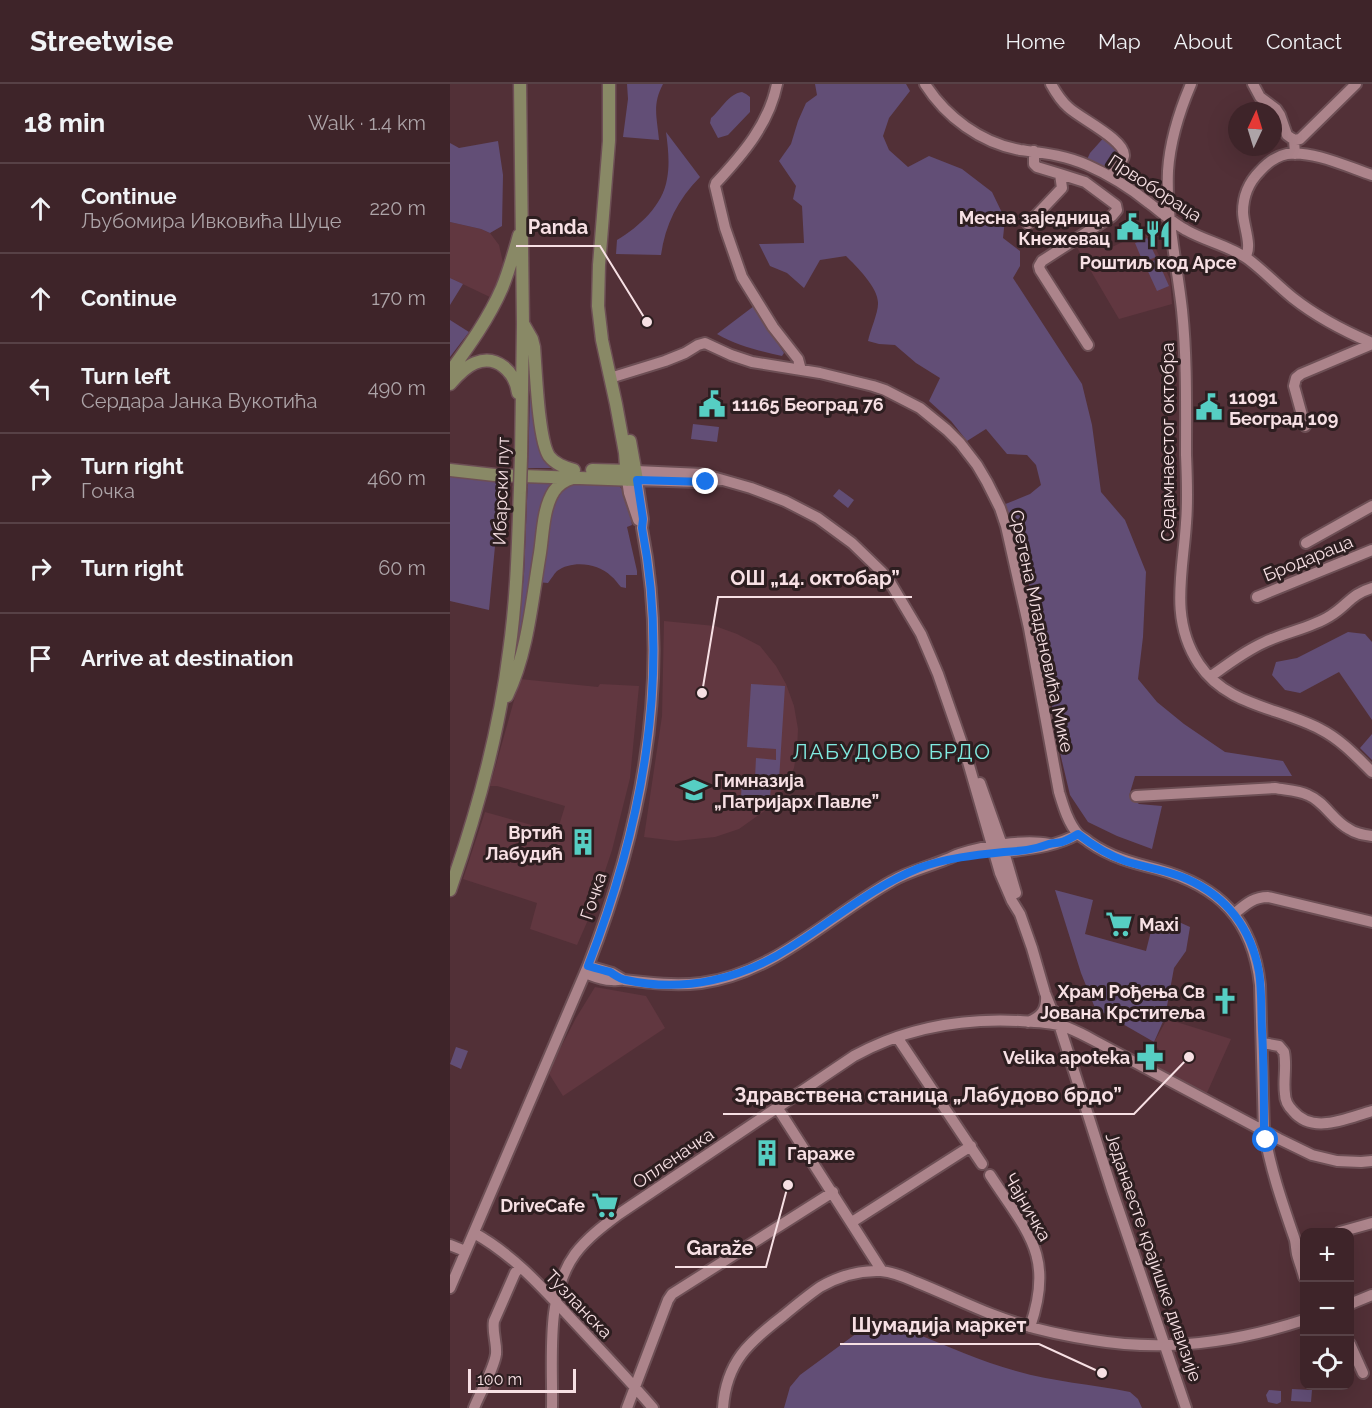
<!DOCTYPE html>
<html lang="en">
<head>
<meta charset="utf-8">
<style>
	body { margin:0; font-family:Raleway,sans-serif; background:#493035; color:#f1f3f6 }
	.controls { position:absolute; right:18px; bottom:18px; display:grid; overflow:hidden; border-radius:12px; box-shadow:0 6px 24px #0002 }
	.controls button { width:54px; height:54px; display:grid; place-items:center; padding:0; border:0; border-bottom:2px solid #574146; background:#3e2429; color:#f1f3f6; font:30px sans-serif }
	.compass { position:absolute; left:778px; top:18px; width:54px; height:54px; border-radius:50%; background:#3e2429; box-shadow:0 6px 24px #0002; rotate:4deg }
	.scale { position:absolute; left:18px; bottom:15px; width:108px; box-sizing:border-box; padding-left:6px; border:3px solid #f7e0e4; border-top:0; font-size:16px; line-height:21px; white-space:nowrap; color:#f7e0e4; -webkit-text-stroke:4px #2d1e20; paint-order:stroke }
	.stop { position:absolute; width:18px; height:18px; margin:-14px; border:4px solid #1a73e8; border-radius:50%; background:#fff }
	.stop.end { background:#1a73e8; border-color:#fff; box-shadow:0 2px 6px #0008 }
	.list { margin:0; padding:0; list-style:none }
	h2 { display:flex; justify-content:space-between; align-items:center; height:78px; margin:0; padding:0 24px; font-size:26px }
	h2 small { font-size:20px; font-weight:400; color:#ada4a8 }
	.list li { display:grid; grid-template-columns:39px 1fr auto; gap:18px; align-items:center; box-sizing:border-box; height:90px; padding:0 24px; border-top:2px solid #574146 }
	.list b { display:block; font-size:22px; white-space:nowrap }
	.list p { margin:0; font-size:20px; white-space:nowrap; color:#ada4a8 }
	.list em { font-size:20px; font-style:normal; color:#ada4a8 }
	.icon { flex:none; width:33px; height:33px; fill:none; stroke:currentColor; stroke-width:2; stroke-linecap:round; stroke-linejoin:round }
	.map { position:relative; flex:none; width:922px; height:1324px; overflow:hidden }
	header { display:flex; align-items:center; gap:36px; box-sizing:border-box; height:84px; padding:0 30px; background:#3e2429; border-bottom:2px solid #574146 }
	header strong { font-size:28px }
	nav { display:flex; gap:33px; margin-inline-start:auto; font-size:21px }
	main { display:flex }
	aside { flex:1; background:#3e2429 }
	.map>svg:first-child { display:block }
</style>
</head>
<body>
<header>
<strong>Streetwise</strong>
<nav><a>Home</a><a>Map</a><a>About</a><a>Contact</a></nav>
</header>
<main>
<aside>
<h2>18 min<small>Walk · 1.4 km</small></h2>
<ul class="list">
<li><svg class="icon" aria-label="ahead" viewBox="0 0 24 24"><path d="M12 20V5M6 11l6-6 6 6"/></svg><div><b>Continue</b><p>Љубомира Ивковића Шуце</p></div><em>220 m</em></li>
<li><svg class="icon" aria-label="ahead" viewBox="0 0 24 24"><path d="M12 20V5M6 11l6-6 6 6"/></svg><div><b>Continue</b></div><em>170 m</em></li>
<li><svg class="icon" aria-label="left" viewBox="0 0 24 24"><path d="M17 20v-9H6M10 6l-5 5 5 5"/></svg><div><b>Turn left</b><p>Сердара Јанка Вукотића</p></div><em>490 m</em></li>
<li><svg class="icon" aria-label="right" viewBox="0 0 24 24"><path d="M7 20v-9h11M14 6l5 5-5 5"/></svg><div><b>Turn right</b><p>Гочка</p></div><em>460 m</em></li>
<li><svg class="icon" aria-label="right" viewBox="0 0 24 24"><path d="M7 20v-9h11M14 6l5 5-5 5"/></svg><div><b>Turn right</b></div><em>60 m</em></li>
<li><svg class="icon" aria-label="arrive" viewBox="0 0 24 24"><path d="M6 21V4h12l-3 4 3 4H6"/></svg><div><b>Arrive at destination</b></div></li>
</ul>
</aside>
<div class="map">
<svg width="922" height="1324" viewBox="0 0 922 1324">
	<rect width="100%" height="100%" fill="#523037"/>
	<path fill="#613740" d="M0,138l31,7 9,4 9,12 5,22 -12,31 -42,-20z
		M649,143l13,20 23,-11 14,-2 21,45 2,25 -53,15 -44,-75z
		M214,537l51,5 22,8 23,12 16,20 10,18 8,22 4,23 -1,20 -3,19 -9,20 -15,19 -31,22 -24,8 -39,4 -32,-4 18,-121z
		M70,595l78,8 2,-3 39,2 -9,92 -18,72 -21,63 -14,32 -47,-16 7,-26 -74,-24 22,-67 72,20 8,-26 -68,-20h-7z
		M145,903l51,9 19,32 -102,68 -15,-24 28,-54z
		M717,935l64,20 -25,56 -56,-29 9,-17 -7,-3z"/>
	<path fill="#624e76" d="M177,0h36c-11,21 -6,33 -4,56l-36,-3 5,-38z
		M365,0h91l4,7 -21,27 -6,18 6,14 19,17 21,-11 33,13 30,23 13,27 -2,19 17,13v15l-7,12 69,106 10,41 9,67 24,28 21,52 -3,65 -5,42 19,23 27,22 41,28 58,9 9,15h-157l-6,20 10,8 23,2 -10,43 -35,-13 -29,-14 -18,-27 -9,-38 -25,-138 -13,-64 -6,1 -14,-51 27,-11 11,-9 -5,-20 -9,-10 -20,-1 -21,-25 -19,12 -16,-20 -22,-20 11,-23 -24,-15 -21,-18 -16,-1 -11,-3c2,-10 10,-28 10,-37 1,-16 -22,-38 -32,-48l-26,4 -16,28 -17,-15 -17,-7 -11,-22 45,-1 -2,-37 -9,-7 3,-13 -17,-25 12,-17 7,-23 8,-18 11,-8z
		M292,8l4,2 4,3v15l-22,23 -10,3 -8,-15 1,-5c10,-8 17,-24 31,-26z
		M216,48l34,45c-22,22 -35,48 -39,78l-45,-1 1,-14c22,-13 46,-35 50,-61 3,-15 1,-32 -1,-47z
		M657,50l17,18 -13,24 -26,-12 5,-11z
		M48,57l5,34 -1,51 -12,7 -9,-4 -31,-7v-79l9,5z
		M697,154l9,19 -13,5 -8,-19z
		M707,175l12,27 -12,5 -12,-26z
		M0,194l13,6 -13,21z
		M304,222l30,47 -2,3c-23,-5 -44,-10 -65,-22z
		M0,236l19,12 -19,25z
		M81,274l7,67 23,43h-33z
		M243,340l26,3 -2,15 -26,-3z
		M0,389l51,9 -12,128 -39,-9z
		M78,392l38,2 -11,9 -41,184 10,-97z
		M120,397l48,4c11,9 12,27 14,40l-5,2 10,44v4h-11v13l-5,-1c-3,-3 -6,-8 -10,-11 -13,-13 -39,-16 -54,-5 -3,3 -6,8 -9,12l-11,-1 13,-77z
		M389,405l15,11 -6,8 -15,-12z
		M898,548l17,2 7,8v78l-33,-48 -39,21 -15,-3 -13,-15 4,-13 21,-4z
		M301,600l34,2 -6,94 -24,-2 1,-20 20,2v-11l-29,-2z
		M922,650v26l-12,-12z
		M292,696l29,2 -1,17 -29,-2z
		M605,806l38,10 -8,34 61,17 8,-32 25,3 11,5 -4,24 -12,17 -9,49 -11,25 -59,-34 -14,-35z
		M6,963l12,4 -7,18 -11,-5z
		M433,1242l20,3 9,3c35,14 68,29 104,39 37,11 76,13 114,21l8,7 4,9h-358l6,-21 10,-12 57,-42 15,-6z
		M842,1305l20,1 -1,12 -20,-1z
		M819,1306l12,1v11l-4,2 -9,-2 -2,-7z"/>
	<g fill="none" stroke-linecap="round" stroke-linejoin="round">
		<defs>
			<path id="minor" d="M327,0c-8,40 -34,70 -61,99l-1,3 10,42 17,49 31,50 25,32 3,11
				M475,0c21,33 56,59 95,66 23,3 45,5 67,15 23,10 42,22 62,38 12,9 24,20 37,27 19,11 44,16 62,29 16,12 29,26 45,39 24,19 51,33 79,45
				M601,0c5,9 9,16 17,23 11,11 58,33 56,49 -1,7 -9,14 -13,20
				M741,0c-12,28 -21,56 -23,87 -2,47 9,93 14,139 5,48 4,97 4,145 1,23 2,45 0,68 -3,49 -17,96 13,141 28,42 79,43 121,65 20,10 36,27 52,43
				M803,0l7,13 16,12 4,6 7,20 7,5
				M845,70l-1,-14 6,-1 56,-55
				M610,90l25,8 31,23 1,5 -5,6 -70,45 -3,5 1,4 48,75
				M578,140l34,-36 -2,-14 -23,-7 -3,-3v-13
				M795,173c8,-10 -2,-32 -2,-45 0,-16 6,-30 17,-41 7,-8 17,-15 27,-17 25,-4 61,13 85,21
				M160,294l55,-17 20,-8 13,-8 7,-2 26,12 21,7 68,11 53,13 12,4 35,18 27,22 13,13 17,22 10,17 13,26 6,18 23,102 30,164c4,13 9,31 19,42 3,3 8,5 11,8 21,15 44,21 68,27 63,17 96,51 103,116l4,146c6,37 19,74 31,109 1,5 1,9 2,14 2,8 5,15 7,23
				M855,342l-11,-40 2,-8 5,-4 71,-30
				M186,387l66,3 49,14 34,13 33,17 34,25 30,29 8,10 31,52 17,40 28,81 34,118 12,28 8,13 12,34 13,45 6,15 5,6
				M177,396l2,13 9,27
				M856,459l66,-37
				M807,513l115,-47
				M760,593c18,-13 35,-26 55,-35 21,-10 46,-14 65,-26 17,-10 21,-22 42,-28
				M530,699l22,62 14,48
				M686,712l139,-8c10,2 23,2 33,7 17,7 25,26 41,34 7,5 15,6 23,7
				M548,769c28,-4 55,-5 80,-19
				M784,830c11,-9 19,-17 34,-17l104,25
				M138,882l24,7 10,6
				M135,889c8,3 17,7 26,7 4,1 9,-1 13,0 26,3 51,6 77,3 73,-9 129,-68 191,-102 17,-10 36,-14 55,-22 4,-1 8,-4 12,-5 23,-8 66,-15 90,-10
				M608,937l54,169 74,218
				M578,938c13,-5 19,-12 18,-26
				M447,953l85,127
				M813,959l16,3 5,6c3,14 -1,28 1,42 0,7 4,13 8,17 20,24 54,7 79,0
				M327,1023l105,164
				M540,1091c37,57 65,80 40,152
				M402,1138l119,-76
				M890,1148l32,-9
				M24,1149c42,23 74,61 107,96 24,26 49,52 72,79
				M0,1161l15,6
				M0,1204l138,-322c54,-138 83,-290 54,-438l1,-9 -6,-39 62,2 23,-2
				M900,1220l22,-9
				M900,1260l13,29
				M24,1324c6,-15 20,-39 22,-54 1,-11 -4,-22 -2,-33l21,-48 5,-6
				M102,1324c1,-48 -7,-113 23,-154 12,-16 28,-28 44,-40l235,-158c51,-28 107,-38 166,-35 15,1 32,1 46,6 10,4 20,9 29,14l184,98 33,16 25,6 24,1 11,-1
				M177,1324l41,-108 4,-6 161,-102
				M273,1324c3,-46 26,-66 60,-92 12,-10 24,-20 37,-29 19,-11 39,-17 61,-16 12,1 24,6 35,11 25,10 50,22 75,32 33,13 68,21 102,26 71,12 144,2 211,-20"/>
			<path id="major" d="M70,0l3,240 -2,132
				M159,0v57l-10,124 -1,41 4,34 14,64 9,49 2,27
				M74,241l8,14 2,8c2,23 4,92 15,109 6,8 15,11 25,14
				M0,288c19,-26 39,-54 52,-84 7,-17 12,-35 17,-53
				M0,300c7,-8 15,-17 25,-21 22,-9 40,9 43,30
				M0,386l45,5 142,5 -7,-39
				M142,386l42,1
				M57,612c21,-44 25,-96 33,-143 3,-20 3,-45 14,-62 5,-7 11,-11 19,-13
				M0,806c27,-77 49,-157 59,-238 8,-55 9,-110 11,-164"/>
		</defs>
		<use href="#minor" stroke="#6d4f55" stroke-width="14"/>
		<use href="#major" stroke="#6d4f55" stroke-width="15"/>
		<use href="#minor" stroke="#ac848b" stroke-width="10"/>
		<use href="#major" stroke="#898966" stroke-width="12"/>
		<defs>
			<path id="major-bridge" d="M70,404l1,-32"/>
		</defs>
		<use href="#major-bridge" stroke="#6d4f55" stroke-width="15" stroke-linecap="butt"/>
		<use href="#major-bridge" stroke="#898966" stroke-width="12"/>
	</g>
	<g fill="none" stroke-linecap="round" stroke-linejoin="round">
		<path stroke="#1a73e8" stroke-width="8" d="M256,398l-69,-2 6,39 -1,9c29,150 0,298 -54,438 7,2 14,4 22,6 5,3 10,7 16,8 58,13 116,-1 165,-33 43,-27 81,-60 128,-79 27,-10 56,-13 85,-16 16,-1 30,-2 45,-8 4,-1 9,-1 13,-2 6,-2 11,-5 16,-8 14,11 30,21 47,27 21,7 42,9 62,18 40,18 64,49 72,93 3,19 2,39 3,59 2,33 2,66 2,100l2,9"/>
	</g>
	<defs>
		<symbol id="civic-bare" viewBox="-9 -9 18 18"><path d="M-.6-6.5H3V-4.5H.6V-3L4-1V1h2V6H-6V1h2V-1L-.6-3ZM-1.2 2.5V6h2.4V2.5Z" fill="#56cec3" stroke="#2d1e20" stroke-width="2.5" paint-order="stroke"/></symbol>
		<symbol id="restaurant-bare" viewBox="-9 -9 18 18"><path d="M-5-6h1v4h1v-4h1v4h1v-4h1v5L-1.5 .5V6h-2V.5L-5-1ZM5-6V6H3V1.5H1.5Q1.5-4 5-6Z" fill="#56cec3" stroke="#2d1e20" stroke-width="2.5" paint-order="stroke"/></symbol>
		<symbol id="school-bare" viewBox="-9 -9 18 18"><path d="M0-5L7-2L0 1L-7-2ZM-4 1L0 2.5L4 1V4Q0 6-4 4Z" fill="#56cec3" stroke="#2d1e20" stroke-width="2.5" paint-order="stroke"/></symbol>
		<symbol id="building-bare" viewBox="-9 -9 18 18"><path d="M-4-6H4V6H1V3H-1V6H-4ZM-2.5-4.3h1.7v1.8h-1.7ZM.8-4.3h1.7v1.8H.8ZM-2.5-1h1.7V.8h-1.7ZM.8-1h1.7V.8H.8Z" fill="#56cec3" stroke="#2d1e20" stroke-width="2.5" paint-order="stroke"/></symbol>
		<symbol id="supermarket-bare" viewBox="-9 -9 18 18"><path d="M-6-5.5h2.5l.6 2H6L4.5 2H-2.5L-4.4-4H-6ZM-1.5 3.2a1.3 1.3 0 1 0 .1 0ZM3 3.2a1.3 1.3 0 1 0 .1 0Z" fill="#56cec3" stroke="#2d1e20" stroke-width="2.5" paint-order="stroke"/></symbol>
		<symbol id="church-bare" viewBox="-9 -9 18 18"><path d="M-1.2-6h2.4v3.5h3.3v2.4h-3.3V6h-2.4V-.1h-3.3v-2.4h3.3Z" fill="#56cec3" stroke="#2d1e20" stroke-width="2.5" paint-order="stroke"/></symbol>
		<symbol id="pharmacy-bare" viewBox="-9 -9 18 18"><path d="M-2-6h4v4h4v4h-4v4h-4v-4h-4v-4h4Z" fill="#56cec3" stroke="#2d1e20" stroke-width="2.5" paint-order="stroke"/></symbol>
	</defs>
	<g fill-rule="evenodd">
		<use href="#civic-bare" x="661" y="124" width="38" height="38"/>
		<use href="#restaurant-bare" x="689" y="131" width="38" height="38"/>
		<use href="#civic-bare" x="243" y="301" width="38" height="38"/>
		<use href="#civic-bare" x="740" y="304" width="38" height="38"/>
		<use href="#school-bare" x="225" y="687" width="38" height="38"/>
		<use href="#building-bare" x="114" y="739" width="38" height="38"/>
		<use href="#supermarket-bare" x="650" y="821" width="38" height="38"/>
		<use href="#church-bare" x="756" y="898" width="38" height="38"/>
		<use href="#pharmacy-bare" x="681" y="954" width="38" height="38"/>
		<use href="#building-bare" x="298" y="1050" width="38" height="38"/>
		<use href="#supermarket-bare" x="136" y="1102" width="38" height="38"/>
	</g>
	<g text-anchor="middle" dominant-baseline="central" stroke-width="6" stroke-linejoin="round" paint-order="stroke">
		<g font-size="18" fill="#f7e0e4" stroke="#2d1e20">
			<text transform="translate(705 104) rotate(33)">Првобораца</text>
			<text transform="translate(717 358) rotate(-90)">Седамнаестог октобра</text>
			<text transform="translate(51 407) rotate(-88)">Ибарски пут</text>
			<text transform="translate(858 474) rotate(-22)">Бродараца</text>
			<text transform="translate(592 547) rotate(78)">Сретена Младеновића Мике</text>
			<text transform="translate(143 812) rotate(-72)">Гочка</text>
			<text transform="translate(223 1074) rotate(-34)">Опленачка</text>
			<text transform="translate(578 1123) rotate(60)">Чајничка</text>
			<text transform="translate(704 1173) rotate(71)">Једанаесте крајишке дивизије</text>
			<text transform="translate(129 1220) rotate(46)">Тузланска</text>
		</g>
		<g font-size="18" font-weight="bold" fill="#f7e0e4" stroke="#2d1e20" text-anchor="end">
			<text x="660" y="133">Месна заједница<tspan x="660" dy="21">Кнежевац</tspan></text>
			<text x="708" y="178" text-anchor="middle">Роштиљ код Арсе</text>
			<text x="779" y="313" text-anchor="start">11091<tspan x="779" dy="21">Београд 109</tspan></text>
			<text x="282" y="320" text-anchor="start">11165 Београд 76</text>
			<text x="264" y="696" text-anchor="start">Гимназија<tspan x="264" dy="21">„Патријарх Павле”</tspan></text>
			<text x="113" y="748">Вртић<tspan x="113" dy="21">Лабудић</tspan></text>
			<text x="689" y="840" text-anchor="start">Maxi</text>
			<text x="755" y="907">Храм Рођења Св<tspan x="755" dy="21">Јована Крститеља</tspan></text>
			<text x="680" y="973">Velika apoteka</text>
			<text x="337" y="1069" text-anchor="start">Гараже</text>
			<text x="135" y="1121">DriveCafe</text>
		</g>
		<g font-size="21" letter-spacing="1.5" fill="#81ebe1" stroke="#2d1e20">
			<text x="442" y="667">ЛАБУДОВО БРДО</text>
		</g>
	</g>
	<path fill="none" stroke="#f7e0e4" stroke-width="2" d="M197 238L150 162H66M252 609L268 513H462M739 973L684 1030H273M338 1101L316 1183H225M652 1289L589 1260H390"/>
	<g fill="#f7e0e4" stroke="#2d1e20" stroke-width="2">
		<circle cx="197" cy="238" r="6"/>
		<circle cx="252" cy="609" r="6"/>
		<circle cx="739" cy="973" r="6"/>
		<circle cx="338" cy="1101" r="6"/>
		<circle cx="652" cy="1289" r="6"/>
	</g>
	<g font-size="20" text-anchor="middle" font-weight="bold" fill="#f7e0e4" stroke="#2d1e20" stroke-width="6" stroke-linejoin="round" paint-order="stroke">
		<text x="108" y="150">Panda</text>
		<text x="365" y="501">ОШ „14. октобар”</text>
		<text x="478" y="1018">Здравствена станица „Лабудово брдо”</text>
		<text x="270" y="1171">Garaže</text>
		<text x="489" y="1248">Шумадија маркет</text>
	</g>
</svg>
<div class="controls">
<button>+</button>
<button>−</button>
<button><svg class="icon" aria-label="locate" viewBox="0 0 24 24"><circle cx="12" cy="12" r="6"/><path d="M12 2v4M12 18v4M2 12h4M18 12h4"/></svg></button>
</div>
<svg class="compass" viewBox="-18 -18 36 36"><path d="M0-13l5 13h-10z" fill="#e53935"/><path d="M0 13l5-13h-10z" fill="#ada4a8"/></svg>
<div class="scale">100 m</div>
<div class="stop" style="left:816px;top:1056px"></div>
<div class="stop end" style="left:256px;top:398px"></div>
</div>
</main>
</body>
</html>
